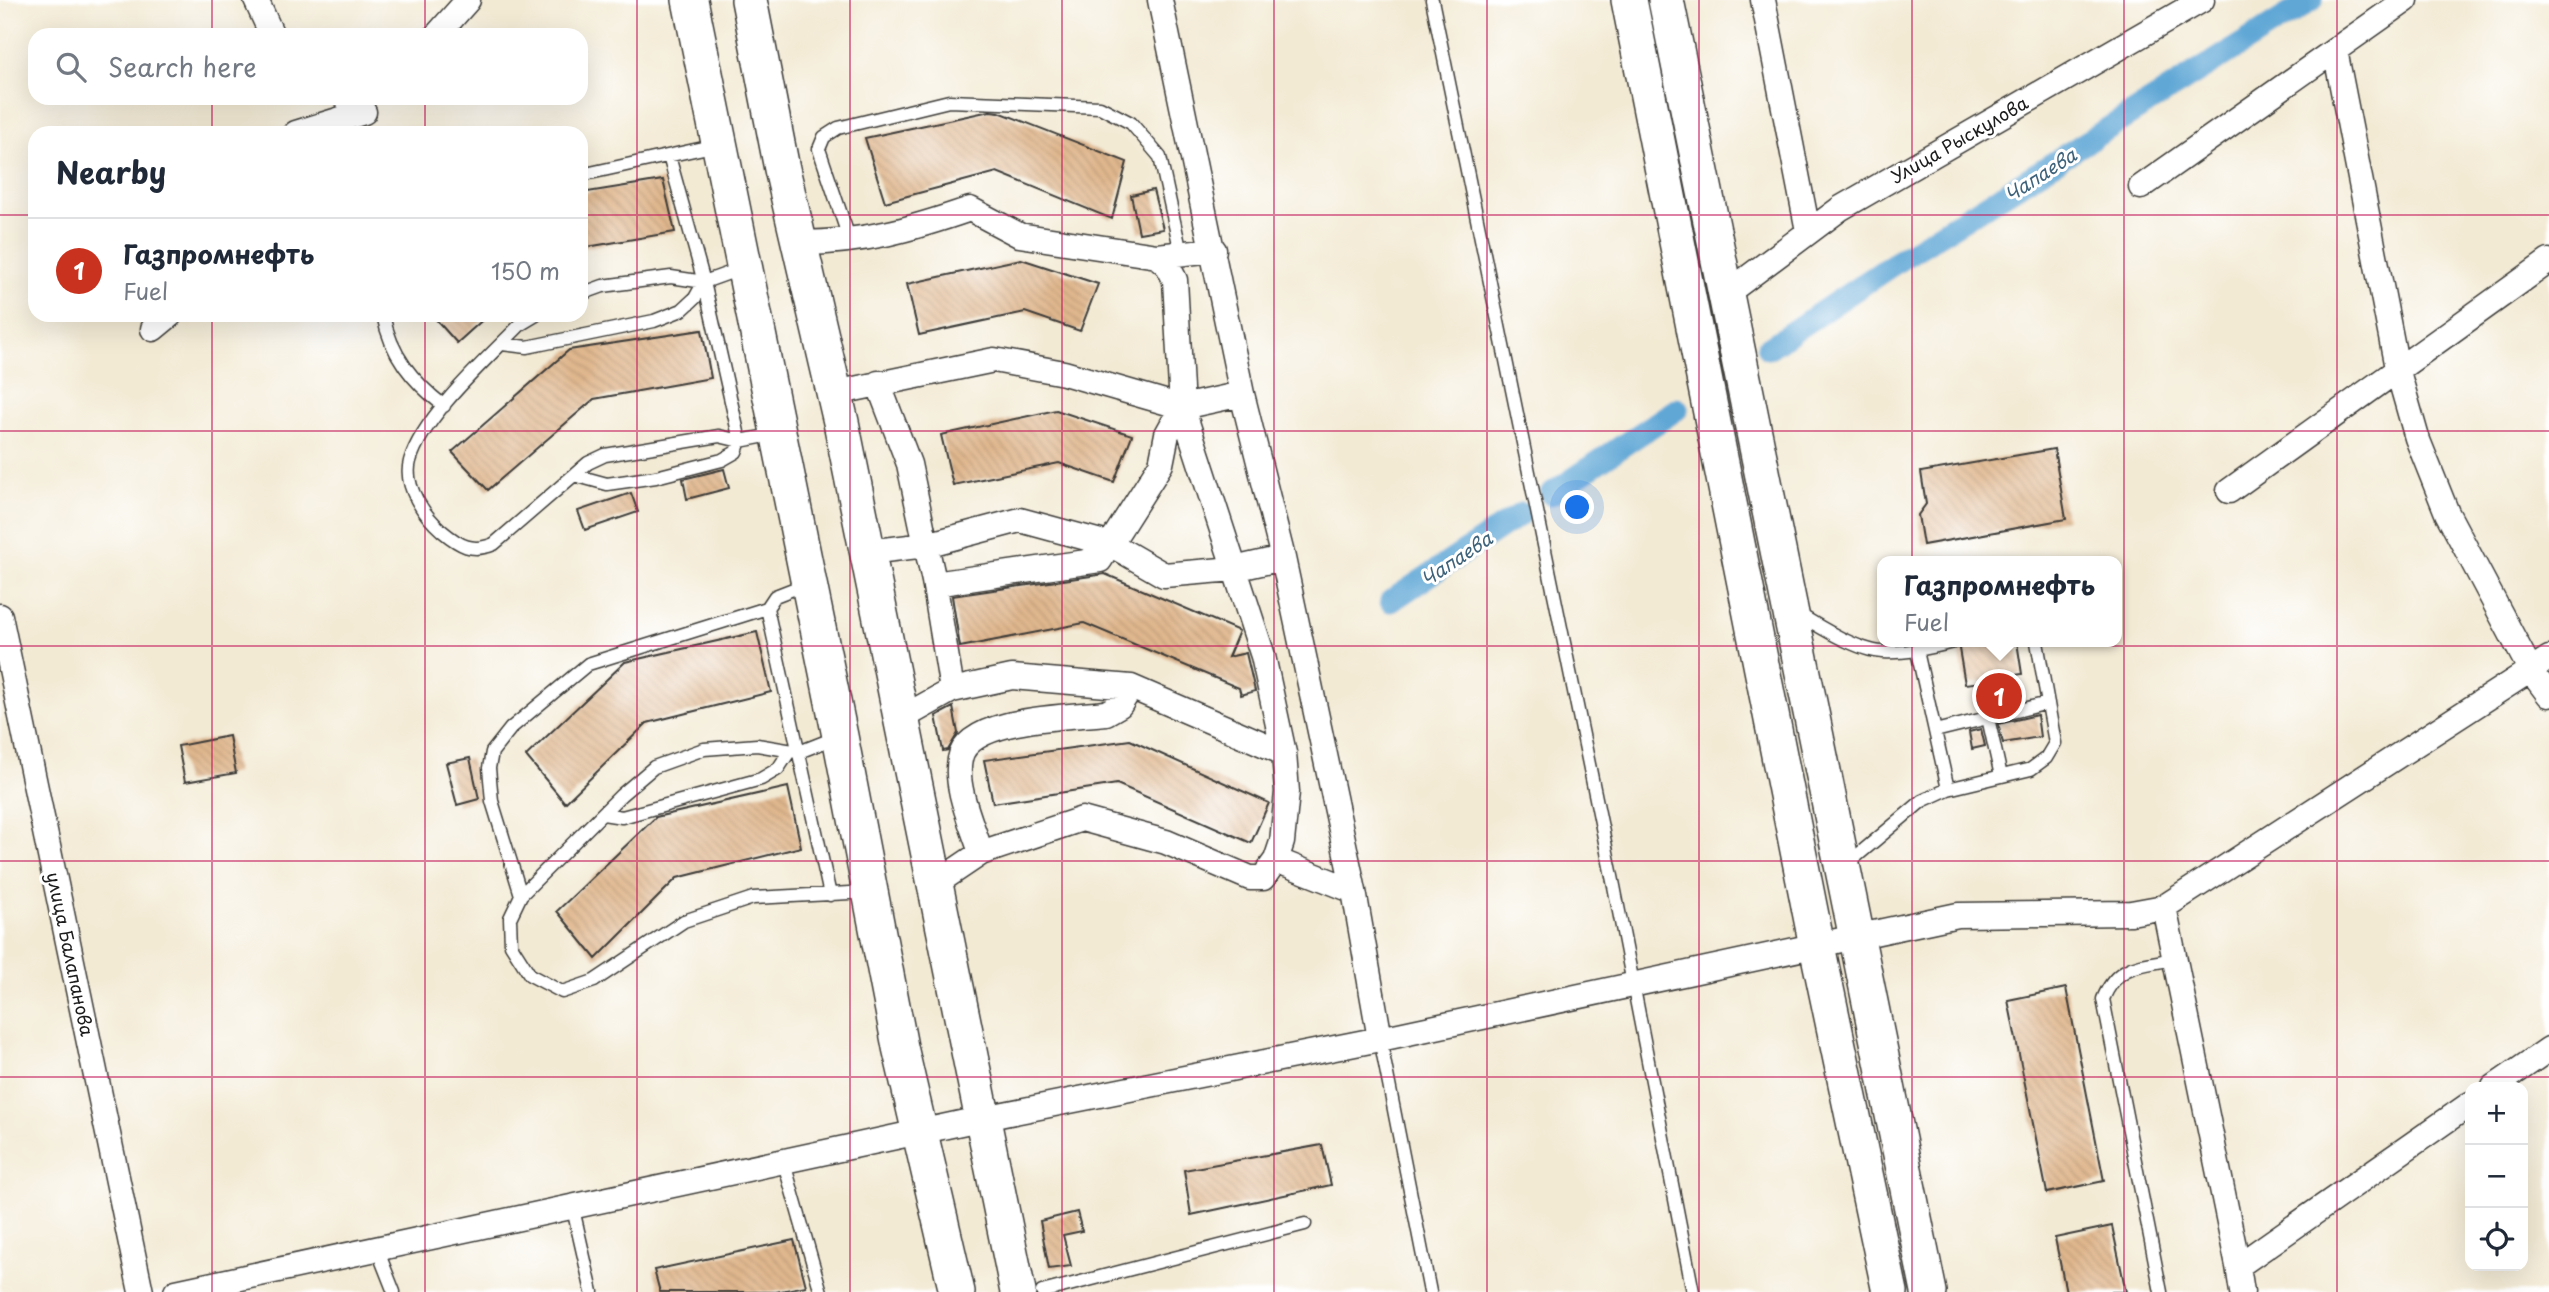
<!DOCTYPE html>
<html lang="en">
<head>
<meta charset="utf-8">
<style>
	body { margin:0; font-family:"Playpen Sans",sans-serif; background:#f6f6f7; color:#1f2937 }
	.controls { position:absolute; right:21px; bottom:21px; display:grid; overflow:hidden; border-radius:14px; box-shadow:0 7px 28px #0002 }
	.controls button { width:63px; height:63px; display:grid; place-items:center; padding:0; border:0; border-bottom:2px solid #e0e1e3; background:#fff; color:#1f2937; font:35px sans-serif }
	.you { position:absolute; left:1578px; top:508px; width:24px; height:24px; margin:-18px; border:5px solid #fff; border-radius:50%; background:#1a73e8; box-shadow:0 0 0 10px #1a73e833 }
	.badge { display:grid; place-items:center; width:46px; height:46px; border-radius:50%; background:#c8321e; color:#fff; font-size:23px; font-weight:700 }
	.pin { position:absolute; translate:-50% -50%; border:4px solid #fff; box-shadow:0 2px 7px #0006 }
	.popup { position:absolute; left:1877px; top:556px; width:245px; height:91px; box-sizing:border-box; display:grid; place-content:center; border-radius:14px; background:#fff; filter:drop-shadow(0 2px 5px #0005); font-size:23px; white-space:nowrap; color:#747a83 }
	.popup b { font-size:26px; color:#1f2937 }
	.popup::after { content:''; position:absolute; left:50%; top:100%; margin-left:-14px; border:14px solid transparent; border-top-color:#fff }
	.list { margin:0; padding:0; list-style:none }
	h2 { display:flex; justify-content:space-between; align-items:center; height:91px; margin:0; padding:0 28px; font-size:30px }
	h2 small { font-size:23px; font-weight:400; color:#747a83 }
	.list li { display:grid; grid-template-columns:46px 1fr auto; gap:21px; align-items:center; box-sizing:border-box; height:105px; padding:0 28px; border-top:2px solid #e0e1e3 }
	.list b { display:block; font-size:26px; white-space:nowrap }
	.list p { margin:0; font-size:23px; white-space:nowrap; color:#747a83 }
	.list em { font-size:23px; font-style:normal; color:#747a83 }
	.icon { flex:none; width:38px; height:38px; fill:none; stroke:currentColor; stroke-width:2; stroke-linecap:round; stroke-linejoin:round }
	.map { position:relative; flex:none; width:2549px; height:1292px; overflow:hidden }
	.search { position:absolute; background:#fff; box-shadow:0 7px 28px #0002; left:28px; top:28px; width:560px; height:77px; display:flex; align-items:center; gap:18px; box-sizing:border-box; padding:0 24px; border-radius:21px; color:#747a83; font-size:26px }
	.panel { position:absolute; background:#fff; box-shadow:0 7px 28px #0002; left:28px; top:126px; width:560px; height:196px; border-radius:21px }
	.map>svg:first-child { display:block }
</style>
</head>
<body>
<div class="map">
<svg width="2549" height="1292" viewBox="0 0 2549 1292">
	<defs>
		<pattern id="building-back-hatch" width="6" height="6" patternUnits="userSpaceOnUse" patternTransform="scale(1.75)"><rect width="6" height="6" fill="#e0b78e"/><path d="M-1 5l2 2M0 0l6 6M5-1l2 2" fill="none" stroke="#c09d7a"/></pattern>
	</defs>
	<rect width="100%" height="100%" fill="#fff"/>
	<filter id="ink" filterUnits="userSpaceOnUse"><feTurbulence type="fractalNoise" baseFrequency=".0143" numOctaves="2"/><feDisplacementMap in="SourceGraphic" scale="14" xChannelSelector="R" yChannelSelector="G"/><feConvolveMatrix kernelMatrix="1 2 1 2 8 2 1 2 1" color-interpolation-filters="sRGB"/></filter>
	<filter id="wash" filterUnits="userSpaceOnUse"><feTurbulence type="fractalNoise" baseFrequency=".00686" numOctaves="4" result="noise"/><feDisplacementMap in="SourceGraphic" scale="28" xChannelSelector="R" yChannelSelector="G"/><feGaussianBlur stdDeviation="1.57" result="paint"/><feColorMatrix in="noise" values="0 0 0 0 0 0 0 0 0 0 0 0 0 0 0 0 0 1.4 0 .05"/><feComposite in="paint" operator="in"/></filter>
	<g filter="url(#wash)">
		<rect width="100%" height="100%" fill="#f3ead4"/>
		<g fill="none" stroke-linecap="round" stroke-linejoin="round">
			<path stroke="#60a7d6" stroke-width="23" d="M1768,348l139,-93 405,-255
				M1551,494l126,-85
				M1391,601l130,-87"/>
		</g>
		<g id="blocks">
			<path fill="url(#building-back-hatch)" d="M990,111l9,1 128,50 -15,57 -115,-47 -112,30 -20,-64z
				M663,180l12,52 -94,16v-55z
				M1153,190l10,39 -24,4 -8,-38z
				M1021,259l77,25 -18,47 -55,-19 -106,23 -12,-51z
				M432,315h56l-31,28z
				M702,330l9,48 -117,21 -106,91 -36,-38 117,-102z
				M1056,410l76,25 -18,47 -55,-19 -106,22 -12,-50z
				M2054,449l12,70 -143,26 -5,-30 8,-11 -5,-32z
				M724,469l5,19 -42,11 -4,-20z
				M631,493l7,19 -53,18 -7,-19z
				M1105,574l134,57 -11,26 18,-4 9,38 -14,4 -2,-7 -155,-65 -124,24 -8,-51z
				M757,632l14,60 -124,31 -82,80 -39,-47 99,-94z
				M1973,642h44l5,32 -13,2 5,26 -28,7 -4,-27 -17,2 -6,-35 3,-5z
				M953,707l5,26 -10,17 -5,1 -7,-35z
				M2037,715l3,22 -37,6 -5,-19z
				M1981,729l4,17 -13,3 -3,-17z
				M229,736l7,37 -51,9 -7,-36z
				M1130,740l139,63 -18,40 -134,-59 -124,19 -9,-43z
				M470,758l9,41 -22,6 -11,-42z
				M788,787l13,60 -124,31 -81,81 -39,-48 99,-94z
				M2066,988l38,193 -57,12 -39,-193z
				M1322,1145l9,40 -140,30 -7,-45z
				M1077,1212l5,19 -19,4 8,31 -22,3 -9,-48z
				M2112,1226l14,66h-60l-11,-54z
				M794,1240l12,46 -30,6h-116l-6,-22z"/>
		</g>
	</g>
	<g filter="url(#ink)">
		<use href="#blocks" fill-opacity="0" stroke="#3c3b38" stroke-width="2"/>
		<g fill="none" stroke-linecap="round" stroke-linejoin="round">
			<defs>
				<path id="lane" d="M1432,0l182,886 79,406
					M581,175l136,-30
					M850,241l-31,-92 5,-12 14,-9 111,-27 151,6 31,16 29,34 21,96
					M581,294l22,-8 68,-9 33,5 39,-14
					M383,315c8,40 29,66 61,91
					M536,315l-15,9c-33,34 -98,92 -111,137 -7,26 15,55 32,70 18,15 30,22 52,13l94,-81 17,-8 114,-19 21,5 36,-7
					M502,344l25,3 127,-26 28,-11 13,-12 9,-16
					M574,475l33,9 49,-7 66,-17 14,-8 4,-11 -36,-159 -35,-126
					M767,608l63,287
					M1797,613c21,13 61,38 86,39 24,2 48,-5 71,-10
					M1917,651l31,138
					M1988,718l13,58
					M1935,731l113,-28
					M837,737l-38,15 -42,-7 -53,4 -50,18 -33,28 -100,100 -11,23 1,27 19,30 32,17 32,-11 90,-60 69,-23 116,-6
					M603,814l19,3 139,-38 17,-10 11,-17
					M1846,865l76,-64 26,-12 83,-20 15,-11 9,-15 -18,-101
					M521,895l-29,-94 -3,-33 3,-16 19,-24 77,-64 179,-56 8,-12 31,-12
					M1380,1039l50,253
					M784,1163l37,129
					M573,1209l19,83
					M377,1249l17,43
					M1042,1292l263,-68
					M2161,1292l-58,-293c15,-36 36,-33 71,-40"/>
				<path id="street" d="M256,0l16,35
					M1160,0l82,394 41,164 71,333 26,148
					M1763,0l45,231
					M437,35l31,-35
					M2335,50l62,318 20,70 30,75 84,158 18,24
					M296,133l68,-21 -18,-14
					M2141,187l265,-187
					M801,243c65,-1 108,-13 169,-34l49,26 138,21 57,-6
					M1726,294l115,-86 361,-208
					M153,329l17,-14
					M835,393l159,-33 70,13 118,34 60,-13
					M1182,407l-15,27 -6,30 -61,96 -159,23 -7,-2 -8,-36 94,-25 92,25 52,30 70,-6 49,-11
					M2229,491l320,-230
					M868,552l58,-7 -17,-81 -31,-81
					M934,581l18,109
					M0,616l141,676
					M902,718l50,-28 60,-13 119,10 153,66
					M981,853c-8,-27 -27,-65 -21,-94 7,-42 112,-42 146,-46l14,-8 11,-18
					M1276,860l78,31
					M935,884l46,-31 101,-34 84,23 84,36h13l13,-18 6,-18 5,-50 -3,-39 -21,-97 -81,-249 -7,-127 -7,-14 -11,-10
					M2164,907l74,359
					M2494,1087l55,-38
					M176,1292l808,-174 396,-79 578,-124 173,-2 33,-6 385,-249
					M2242,1292l-4,-26 232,-162"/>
				<path id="secondary" d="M690,0l150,736 60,311 57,245
					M749,0l33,169 59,253 177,870
					M1629,0l188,946 73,346
					M1666,0l263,1292"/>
			</defs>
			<use href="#lane" stroke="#3c3b38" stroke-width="15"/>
			<use href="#street" stroke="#3c3b38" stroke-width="27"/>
			<use href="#secondary" stroke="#3c3b38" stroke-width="38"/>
			<use href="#lane" stroke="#fff" stroke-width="12"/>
			<use href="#street" stroke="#fff" stroke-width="24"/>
			<use href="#secondary" stroke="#fff" stroke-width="35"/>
		</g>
	</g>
	<path fill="none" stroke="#c2185b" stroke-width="2" stroke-opacity="0.55" d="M212,0v35M425,0v35M637,0v1292M850,0v1292M1062,0v1292M1274,0v1292M1487,0v1292M1699,0v1292M1912,0v1292M2124,0v1292M2337,0v1292M212,98v35M425,98v35M0,215h35M581,215h1968M212,315v977M425,315v977M0,431h2549M0,646h2549M0,861h2549M0,1077h2549"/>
	<g text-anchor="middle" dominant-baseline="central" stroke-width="6" stroke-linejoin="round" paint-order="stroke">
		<g font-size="18" fill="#1c1c1c" stroke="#fff">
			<text transform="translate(1959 139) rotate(-30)">Улица Рыскулова</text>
			<text transform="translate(71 954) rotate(78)">улица Балапанова</text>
		</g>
		<g font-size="19" font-style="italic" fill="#3e6279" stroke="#fff">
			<text transform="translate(2040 174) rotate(-33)">Чапаева</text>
			<text transform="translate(1456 558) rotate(-34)">Чапаева</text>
		</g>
	</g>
</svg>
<div class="controls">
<button>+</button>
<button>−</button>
<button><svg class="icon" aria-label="locate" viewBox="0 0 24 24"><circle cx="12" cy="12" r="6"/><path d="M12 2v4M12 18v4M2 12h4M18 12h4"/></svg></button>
</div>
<div class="you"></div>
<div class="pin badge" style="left:1999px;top:696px">1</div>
<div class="popup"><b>Газпромнефть</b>Fuel</div>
<div class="search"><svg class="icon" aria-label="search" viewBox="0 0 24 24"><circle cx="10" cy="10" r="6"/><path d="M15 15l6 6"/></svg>Search here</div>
<section class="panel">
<h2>Nearby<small></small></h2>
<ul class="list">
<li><span class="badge">1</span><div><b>Газпромнефть</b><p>Fuel</p></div><em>150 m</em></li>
</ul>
</section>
</div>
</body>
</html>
